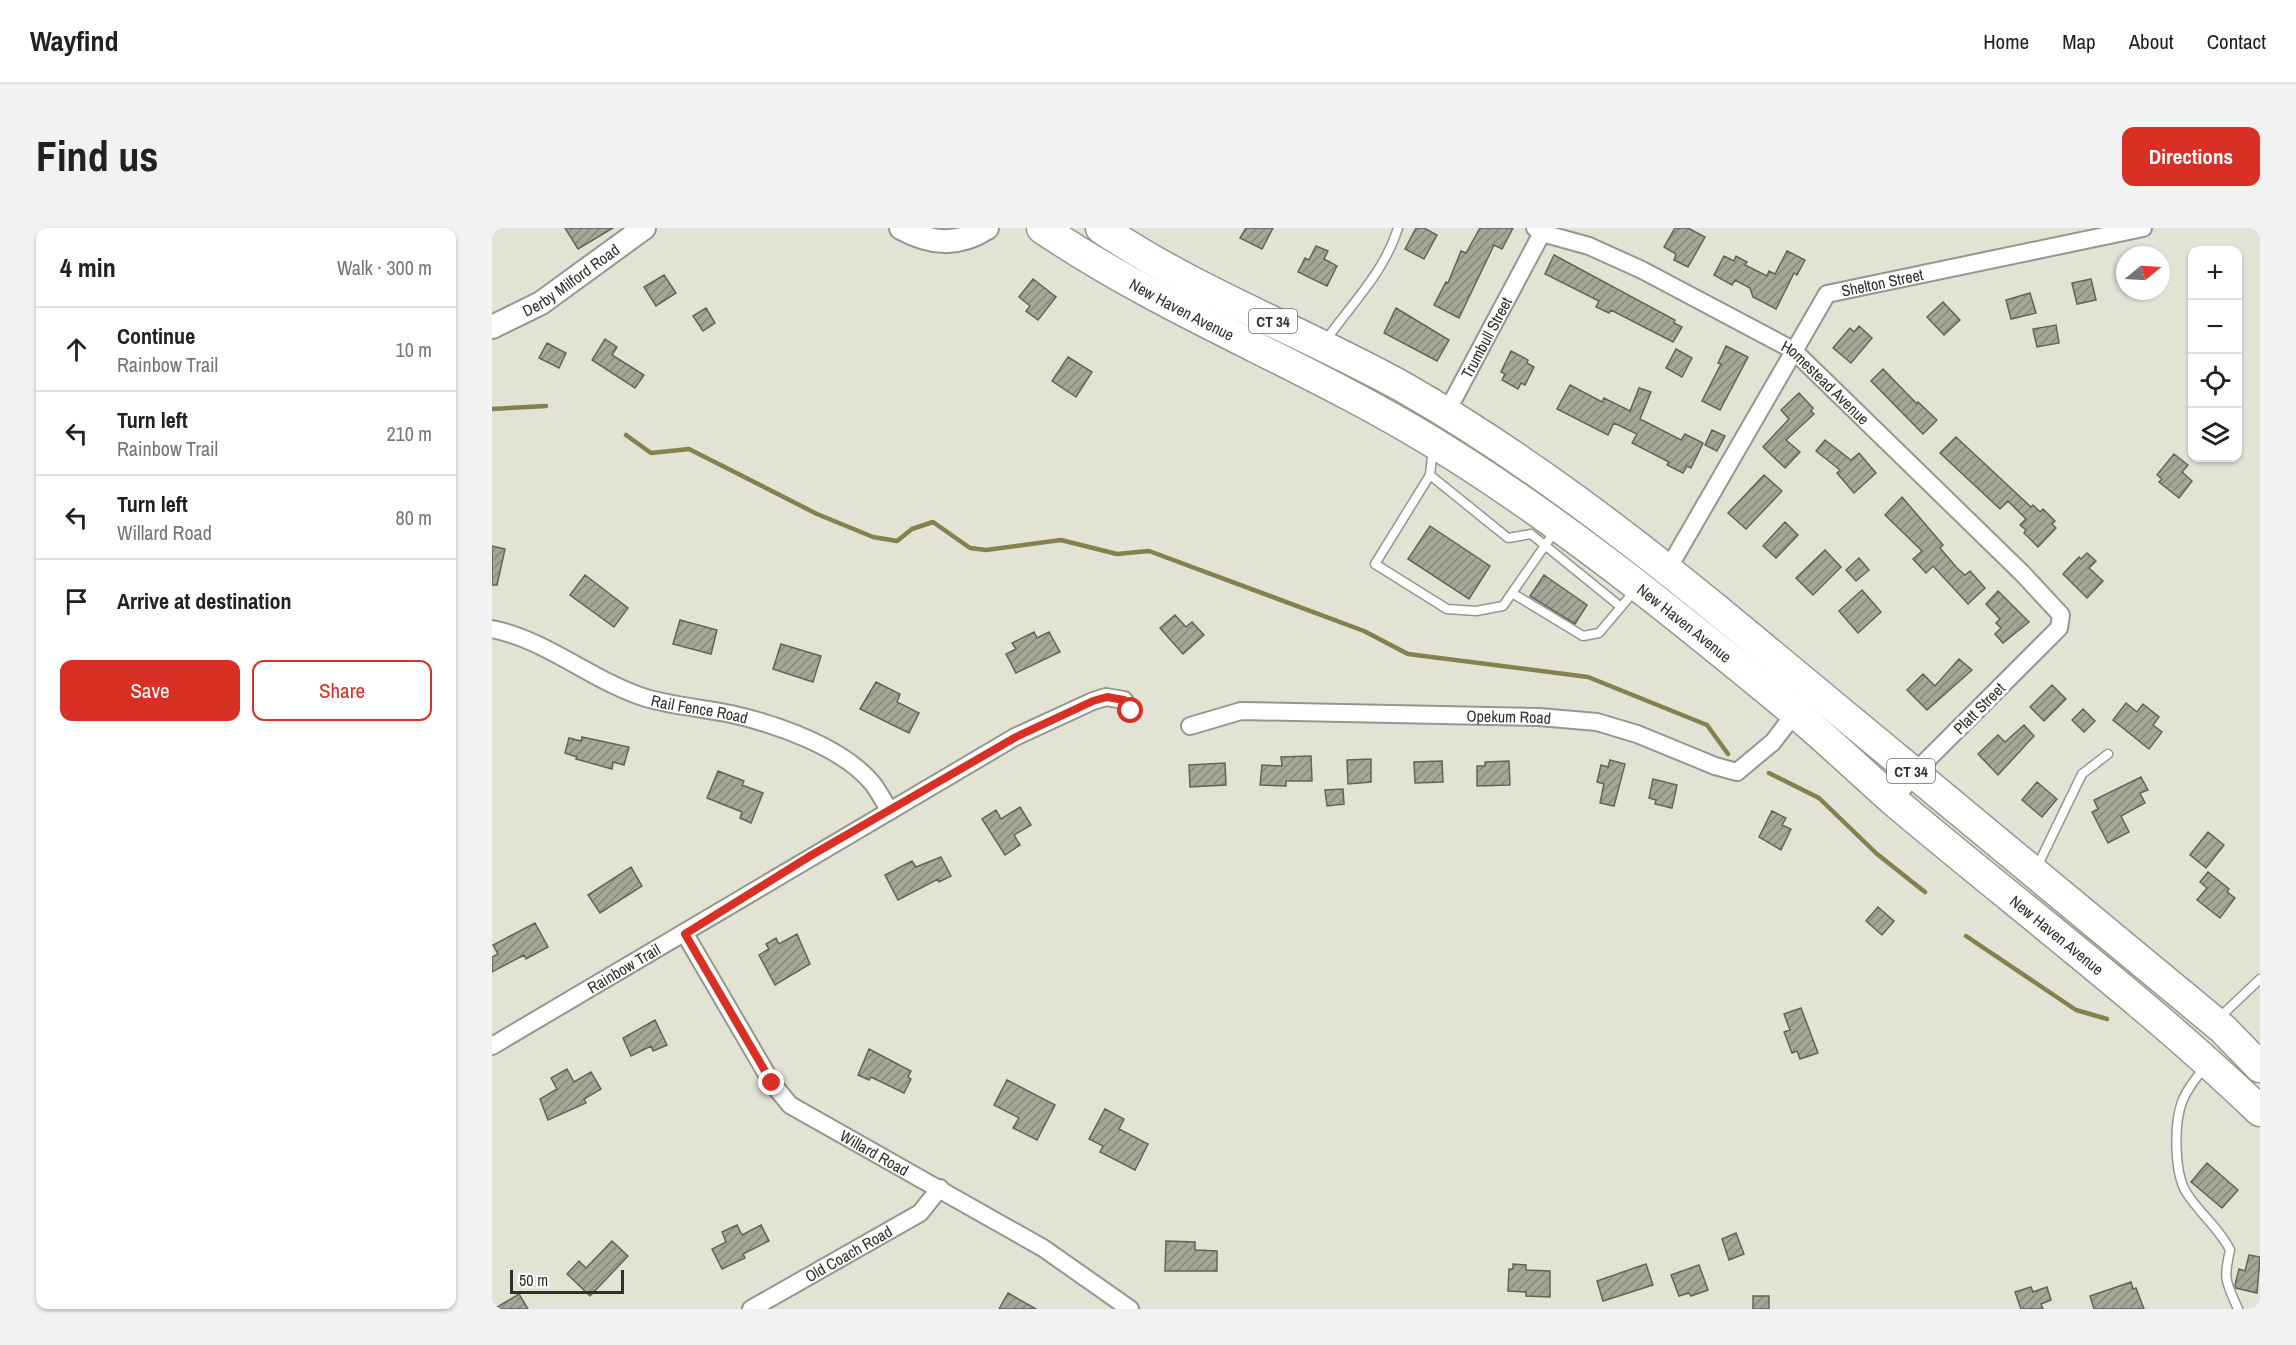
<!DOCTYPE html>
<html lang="en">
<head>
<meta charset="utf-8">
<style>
	body { margin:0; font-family:"Archivo Narrow",sans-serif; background:#f2f2f2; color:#202124 }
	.controls { position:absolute; right:18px; top:18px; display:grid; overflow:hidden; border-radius:12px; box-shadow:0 2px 4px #0004 }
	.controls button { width:54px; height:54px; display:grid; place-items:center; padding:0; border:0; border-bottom:2px solid #e0e0e0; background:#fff; color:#202124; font:30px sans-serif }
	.compass { position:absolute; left:1624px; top:18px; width:54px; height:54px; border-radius:50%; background:#fff; box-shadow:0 2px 4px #0004; rotate:72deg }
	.scale { position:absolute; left:18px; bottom:15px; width:114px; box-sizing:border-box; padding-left:6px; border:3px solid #30302b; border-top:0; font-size:16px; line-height:21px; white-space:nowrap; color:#30302b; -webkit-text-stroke:4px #fff; paint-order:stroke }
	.stop { position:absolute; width:18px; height:18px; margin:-14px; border:4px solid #d93025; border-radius:50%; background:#fff }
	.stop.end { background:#d93025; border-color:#fff; box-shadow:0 2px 6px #0008 }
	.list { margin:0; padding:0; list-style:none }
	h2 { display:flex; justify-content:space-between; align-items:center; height:78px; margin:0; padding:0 24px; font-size:26px }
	h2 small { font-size:20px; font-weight:400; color:#757577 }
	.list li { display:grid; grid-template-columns:39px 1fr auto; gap:18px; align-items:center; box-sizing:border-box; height:84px; padding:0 24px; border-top:2px solid #e0e0e0 }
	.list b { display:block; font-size:22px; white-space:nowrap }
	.list p { margin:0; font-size:20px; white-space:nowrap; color:#757577 }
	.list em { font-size:20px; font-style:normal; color:#757577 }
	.actions { display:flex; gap:12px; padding:18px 24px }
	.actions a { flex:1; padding:14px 0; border:2px solid #d93025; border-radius:12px; text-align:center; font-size:21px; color:#d93025 }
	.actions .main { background:#d93025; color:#fff }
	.icon { flex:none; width:33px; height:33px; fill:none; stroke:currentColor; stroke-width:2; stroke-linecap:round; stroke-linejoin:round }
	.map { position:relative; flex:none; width:1768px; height:1081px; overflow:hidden; border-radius:12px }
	header { display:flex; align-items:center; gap:36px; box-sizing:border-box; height:84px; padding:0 30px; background:#fff; border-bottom:2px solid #e0e0e0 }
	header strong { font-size:28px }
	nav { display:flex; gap:33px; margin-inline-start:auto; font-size:21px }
	.intro { display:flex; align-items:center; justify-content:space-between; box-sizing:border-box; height:144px; padding:0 36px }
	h1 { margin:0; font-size:42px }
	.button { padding:15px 27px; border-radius:12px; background:#d93025; color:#fff; font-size:21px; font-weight:700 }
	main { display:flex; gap:36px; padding:0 36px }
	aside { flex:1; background:#fff; border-radius:12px; box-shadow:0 2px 4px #0004 }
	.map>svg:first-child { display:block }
</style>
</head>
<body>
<header>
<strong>Wayfind</strong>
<nav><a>Home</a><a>Map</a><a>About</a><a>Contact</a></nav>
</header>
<div class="intro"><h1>Find us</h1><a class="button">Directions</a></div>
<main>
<aside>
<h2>4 min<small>Walk · 300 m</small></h2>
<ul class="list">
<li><svg class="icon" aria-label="ahead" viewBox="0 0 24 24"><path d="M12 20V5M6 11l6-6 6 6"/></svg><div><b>Continue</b><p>Rainbow Trail</p></div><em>10 m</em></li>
<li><svg class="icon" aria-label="left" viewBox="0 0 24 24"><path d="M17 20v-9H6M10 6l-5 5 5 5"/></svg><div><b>Turn left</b><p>Rainbow Trail</p></div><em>210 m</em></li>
<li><svg class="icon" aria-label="left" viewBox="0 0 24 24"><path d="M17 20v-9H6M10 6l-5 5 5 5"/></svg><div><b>Turn left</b><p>Willard Road</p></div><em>80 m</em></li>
<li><svg class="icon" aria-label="arrive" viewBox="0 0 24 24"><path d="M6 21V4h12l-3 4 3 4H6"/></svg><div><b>Arrive at destination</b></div></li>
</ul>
<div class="actions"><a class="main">Save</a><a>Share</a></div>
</aside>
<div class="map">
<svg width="1768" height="1081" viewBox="0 0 1768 1081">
	<defs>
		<pattern id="building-hatch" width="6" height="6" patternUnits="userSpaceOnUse" patternTransform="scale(1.5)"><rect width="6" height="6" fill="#a6a698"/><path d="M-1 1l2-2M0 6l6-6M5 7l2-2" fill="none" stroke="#88887c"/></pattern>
	</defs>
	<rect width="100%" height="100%" fill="#e3e3d5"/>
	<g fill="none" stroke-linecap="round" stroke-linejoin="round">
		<path stroke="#83814c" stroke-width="4.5" d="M0,181l54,-3
			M134,207l25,18 38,-4 128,65 56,23 24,4 15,-12 21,-7 37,26 16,2 75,-10 56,14 32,-3 215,80 44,23 180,23 119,48 21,29
			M1277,545l50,25 58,56 48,38
			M1474,708l110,74 31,9"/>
	</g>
	<path fill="url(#building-hatch)" stroke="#636357" stroke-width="1.5" d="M73,0h48l-35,21z
		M754,0h27l-11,21 -22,-11z
		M924,0h8l13,7 -13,24 -19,-10z
		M988,0h33l-11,21 -8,-4 -35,73 -25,-13 12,-23 2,1 13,-32 5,2z
		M1183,0h13l17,9 -17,30 -14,-7 2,-6 -12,-7z
		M824,18l12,5 -4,8 13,7 -10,20 -29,-14 7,-14 4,2z
		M1295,23l18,9 -8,15 -3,-2 -18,36 -23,-12 -3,-9 -15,-8 -3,5 -18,-10 10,-19 10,5 2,-5 11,6 -2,3 22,11 2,-5 6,3z
		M1062,27l121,65 -1,3 8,4 -9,15 -62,-32 -2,3 -13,-6 3,-6 -54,-27z
		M172,47l12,18 -20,13 -12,-19z
		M541,51l23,18 -18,23 -12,-9 4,-5 -11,-9z
		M1599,51l5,21 -19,4 -5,-21z
		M1538,65l6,20 -25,6 -5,-19z
		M1451,74l17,18 -16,15 -17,-18z
		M214,80l9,15 -12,8 -10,-15z
		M904,80l53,32 -12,21 -53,-28z
		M1564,97l3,18 -22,4 -4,-18z
		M1367,98l13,12 -21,25 -18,-15 17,-20 4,4z
		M113,111l12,8 -5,8 32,20 -9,13 -43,-28z
		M55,115l19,10 -7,15 -20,-10z
		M1234,118l22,11 -28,53 -18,-9 19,-37 -3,-1z
		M1184,121l16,9 -10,19 -16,-9z
		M1019,123l17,9 -1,3 7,4 -9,18 -4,-2 -3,6 -16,-9 3,-6 -4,-2z
		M576,129l24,15 -16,25 -24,-16z
		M1391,141l34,35 1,-2 19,18 -14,14 -52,-53z
		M1078,157l32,17 2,-4 26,13 9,-23 12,4 -11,27 41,21 4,-6 18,9 -12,25 -4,-2 -4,7 -16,-8 2,-3 -37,-19 5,-9 -23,-11 -6,12 -51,-26z
		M1307,165l14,15 -2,3 3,3 -28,26 14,12 -15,16 -22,-21 26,-28 -8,-9z
		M1220,202l13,6 -8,15 -12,-6z
		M1464,209l75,70 2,-2 7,7 3,-3 12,12 -3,3 4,4 -18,19 -14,-14 2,-3 -6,-5 6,-6 -18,-18 -8,8 -60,-56z
		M1333,212l26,20 8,-7 17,20 -22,20 -17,-20 3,-3 -24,-19z
		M1682,226l14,11 -6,7 10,9 -13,17 -20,-16 3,-3 -5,-4z
		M1272,247l18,16 -36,38 -18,-16z
		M1410,269l41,48 -3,3 17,20 8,7 5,-4 15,17 -17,16 -35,-38 -7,7 -13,-14 9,-8 -37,-36z
		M1293,294l13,13 -22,23 -13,-12z
		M938,298l60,40 -21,33 -61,-40z
		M0,318l13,3 -8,36h-5z
		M1333,322l16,17 -28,28 -17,-17z
		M1595,325l9,8 -7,7 14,13 -16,17 -24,-24 16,-17 2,2z
		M1367,330l10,12 -13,11 -10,-11z
		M93,347l43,33 -14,19 -44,-32z
		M1052,347l43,30 -12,19 -45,-28z
		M1370,362l19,22 -23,21 -19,-22z
		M1506,363l31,31 -26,21 -8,-9 6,-6 -5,-5 4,-4 -14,-15z
		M683,387l11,12 6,-5 12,13 -21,19 -23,-26z
		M188,392l37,10 -6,24 -38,-10z
		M542,404l3,6 12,-6 11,20 -44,21 -10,-19 10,-5 -4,-6z
		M289,416l40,12 -8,26 -40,-13z
		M1467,431l13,11 -45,40 -20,-20 16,-16 12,12z
		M384,454l24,12 -3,8 22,11 -10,20 -49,-24z
		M1560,457l14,14 -22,22 -14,-14z
		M1634,475l11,9 6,-8 16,13 -6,8 9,7 -13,17 -36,-29z
		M1591,481l12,12 -11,11 -12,-12z
		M1532,497l10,11 -36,39 -20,-21 20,-19 7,7z
		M90,509l47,10 -5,18 -11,-3 -1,7 -36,-10 1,-2 -12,-4 4,-15 12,3z
		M819,528l1,25h-26v5l-26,-1 2,-20 20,1 -1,-9z
		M879,531v23l-23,2 -1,-24z
		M1118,532l15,4 -11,42 -14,-3 4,-19 -7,-2 4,-17 7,2z
		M950,533l1,21 -28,1 -1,-21z
		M1017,533l1,24 -33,1v-20h8v-4z
		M733,535l1,22 -36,2 -1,-22z
		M226,543l26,10 -2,4 21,8 -12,30 -11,-5 2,-6 -35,-14z
		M1649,549l7,13 -8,3 5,10 -24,13 8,16 -21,11 -16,-31 6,-3 -4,-9z
		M1161,551l24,6 -5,23 -17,-4 1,-4 -7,-2z
		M1545,554l20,17 -15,18 -20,-17z
		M851,561l1,15 -17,2 -2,-16z
		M528,579l11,18 -17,10 6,10 -15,10 -23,-36 14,-9 5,9z
		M1280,583l14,7 -4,7 9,4 -10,21 -22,-13z
		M1716,604l16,13 -18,23 -16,-13z
		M449,629l10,19 -12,6 -1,-3 -40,21 -13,-25 27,-14 4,6z
		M139,639l11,19 -42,27 -12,-18z
		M1716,644l21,17 -2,3 8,6 -15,20 -23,-18 10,-12 -7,-6z
		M1386,679l16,14 -12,14 -16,-14z
		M43,695l13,24 -22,12 -2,-4 -32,17v-15l6,-3 -5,-9z
		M305,706l13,30 -35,21 -16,-30 10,-6 -3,-5 10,-6 3,6z
		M1309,780l17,45 -18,6 -3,-8 -5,2 -8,-21 6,-2 -6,-16z
		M163,792l12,25 -14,6 -2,-5 -20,10 -8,-18z
		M377,821l42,22 -3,6 3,2 -7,14 -33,-16 -2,3 -11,-5z
		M75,841l7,13 17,-10 10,17 -17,10 2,4 -38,17 -8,-21 17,-10 -6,-11z
		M515,852l48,25 -18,35 -24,-12 6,-10 -25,-13z
		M613,881l19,10 -5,10 29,15 -13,26 -35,-18 3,-6 -14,-7z
		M1715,935l31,27 -16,18 -31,-26z
		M245,997l5,10 19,-10 8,16 -26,13 2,4 -23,11 -10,-20 14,-7 -4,-10z
		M1244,1005l8,21 -15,6 -7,-21z
		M120,1013l16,15 -38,40 -23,-22 12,-13 7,7z
		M674,1013l29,1v8l22,1v20h-52z
		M1757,1027l11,2 -3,36 -21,-5 -1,-3 4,-16 6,2z
		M1021,1036l13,1v5l24,1v26l-24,-1v-4l-18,-1 1,-22h4z
		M1154,1036l7,21 -50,16 -6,-20z
		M1207,1037l9,25 -17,6 -2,-3 -10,3 -8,-21z
		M1639,1054l2,7 3,-1 8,21h-50l-4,-13z
		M1539,1059l2,5 14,-5 4,13 -10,4 2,5h-22l-6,-17z
		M516,1065l28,16h-37z
		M27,1066l9,15h-34z
		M1261,1068h16v13h-16z"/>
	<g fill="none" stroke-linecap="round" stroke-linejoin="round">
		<defs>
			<path id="lane" d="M832,115c27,-39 60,-70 74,-115
				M941,220l-3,27 -55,89 72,45 29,2 27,-5 52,-75
				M938,247l78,63 23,-4 90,73 -22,26 -16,3 -71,-43
				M1129,379l15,-18
				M1545,639l45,-93 26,-20
				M1727,790l41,-39
				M1713,839c-9,11 -18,22 -23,35 -8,21 -8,70 4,90 13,21 34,37 44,58 -7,31 -4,31 8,59"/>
			<g id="street">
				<path id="s1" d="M1043,0l7,5 47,13 53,24 151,80 229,223 39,42 -2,13 -145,145 -20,28"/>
				<path id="s2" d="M952,189l98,-184"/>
				<path id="s3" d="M1176,341l159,-275 316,-66"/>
				<path id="s4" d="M0,401c55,11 100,52 154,69 27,8 57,10 85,16 45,10 112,33 142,70 6,8 11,18 17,27"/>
				<path id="s5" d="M698,498l51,-15 298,6 58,5 40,12 78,32 22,6 36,-30 22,-29"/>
				<path id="s6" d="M193,706l87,149 18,22 253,143 87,61"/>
				<path id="s7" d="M0,818l523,-309 78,-36 13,-4 18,3 7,11"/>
				<path id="s8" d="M259,1081l169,-96 20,-25"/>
			</g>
			<g id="secondary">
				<path d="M409,0c30,16 56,19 86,0"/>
				<path id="s9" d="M0,99l49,-24 103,-75"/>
			</g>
			<g id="highway">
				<path id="s10" d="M550,0c123,84 265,137 392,215 127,78 244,173 359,268 35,29 68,61 102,91 122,103 250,199 365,309"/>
				<path d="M609,0c94,64 203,104 302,159 119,68 231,154 336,241l443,367 41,34 37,38"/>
			</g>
		</defs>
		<use href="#lane" stroke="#979789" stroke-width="11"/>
		<use href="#street" stroke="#979789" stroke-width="20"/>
		<use href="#secondary" stroke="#979789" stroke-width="26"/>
		<use href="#highway" stroke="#979789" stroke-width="33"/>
		<use href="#lane" stroke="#fff" stroke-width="8"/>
		<use href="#street" stroke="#fff" stroke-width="16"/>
		<use href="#secondary" stroke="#fff" stroke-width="22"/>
		<use href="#highway" stroke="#fff" stroke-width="30"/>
	</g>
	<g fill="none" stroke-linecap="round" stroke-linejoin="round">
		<path stroke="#d93025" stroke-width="8" d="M280,855l-87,-149 125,-78 206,-119 77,-36 14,-4 17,3 7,11"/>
	</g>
	<g text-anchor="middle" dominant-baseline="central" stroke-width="6" stroke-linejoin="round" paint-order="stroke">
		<g fill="#fff" stroke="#6e6e6b" stroke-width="1.5">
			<rect x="757" y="81" width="48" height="24" rx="4.5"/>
			<rect x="1395" y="531" width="48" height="24" rx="4.5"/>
		</g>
		<g font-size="15" font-weight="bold" fill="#30302b">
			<text x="781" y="93">CT 34</text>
			<text x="1419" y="543">CT 34</text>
		</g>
		<g font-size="16" fill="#30302b" stroke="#fff">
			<text stroke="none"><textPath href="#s9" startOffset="92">Derby Milford Road</textPath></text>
			<text stroke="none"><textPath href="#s3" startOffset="374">Shelton Street</textPath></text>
			<text stroke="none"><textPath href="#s10" startOffset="162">New Haven Avenue</textPath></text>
			<text stroke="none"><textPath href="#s2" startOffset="90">Trumbull Street</textPath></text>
			<text stroke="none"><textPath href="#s1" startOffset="332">Homestead Avenue</textPath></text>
			<text stroke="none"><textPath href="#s10" startOffset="756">New Haven Avenue</textPath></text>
			<text transform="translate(1487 480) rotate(-45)">Platt Street</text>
			<text stroke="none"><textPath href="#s4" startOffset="224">Rail Fence Road</textPath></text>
			<text stroke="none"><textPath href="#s5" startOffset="321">Opekum Road</textPath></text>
			<text stroke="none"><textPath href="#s10" startOffset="1242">New Haven Avenue</textPath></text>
			<text stroke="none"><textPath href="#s7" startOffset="153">Rainbow Trail</textPath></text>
			<text stroke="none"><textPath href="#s6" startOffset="298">Willard Road</textPath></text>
			<text stroke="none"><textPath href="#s8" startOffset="112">Old Coach Road</textPath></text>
		</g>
	</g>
</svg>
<div class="controls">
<button>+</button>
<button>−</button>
<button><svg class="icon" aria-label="locate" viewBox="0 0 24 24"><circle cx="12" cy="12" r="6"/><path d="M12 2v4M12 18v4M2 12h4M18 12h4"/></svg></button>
<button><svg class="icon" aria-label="layers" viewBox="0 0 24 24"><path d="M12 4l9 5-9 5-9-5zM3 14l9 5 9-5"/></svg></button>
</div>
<svg class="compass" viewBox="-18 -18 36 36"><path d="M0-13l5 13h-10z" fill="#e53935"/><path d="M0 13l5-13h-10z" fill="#757577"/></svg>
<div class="scale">50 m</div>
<div class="stop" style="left:639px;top:483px"></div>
<div class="stop end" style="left:280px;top:855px"></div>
</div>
</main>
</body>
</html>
